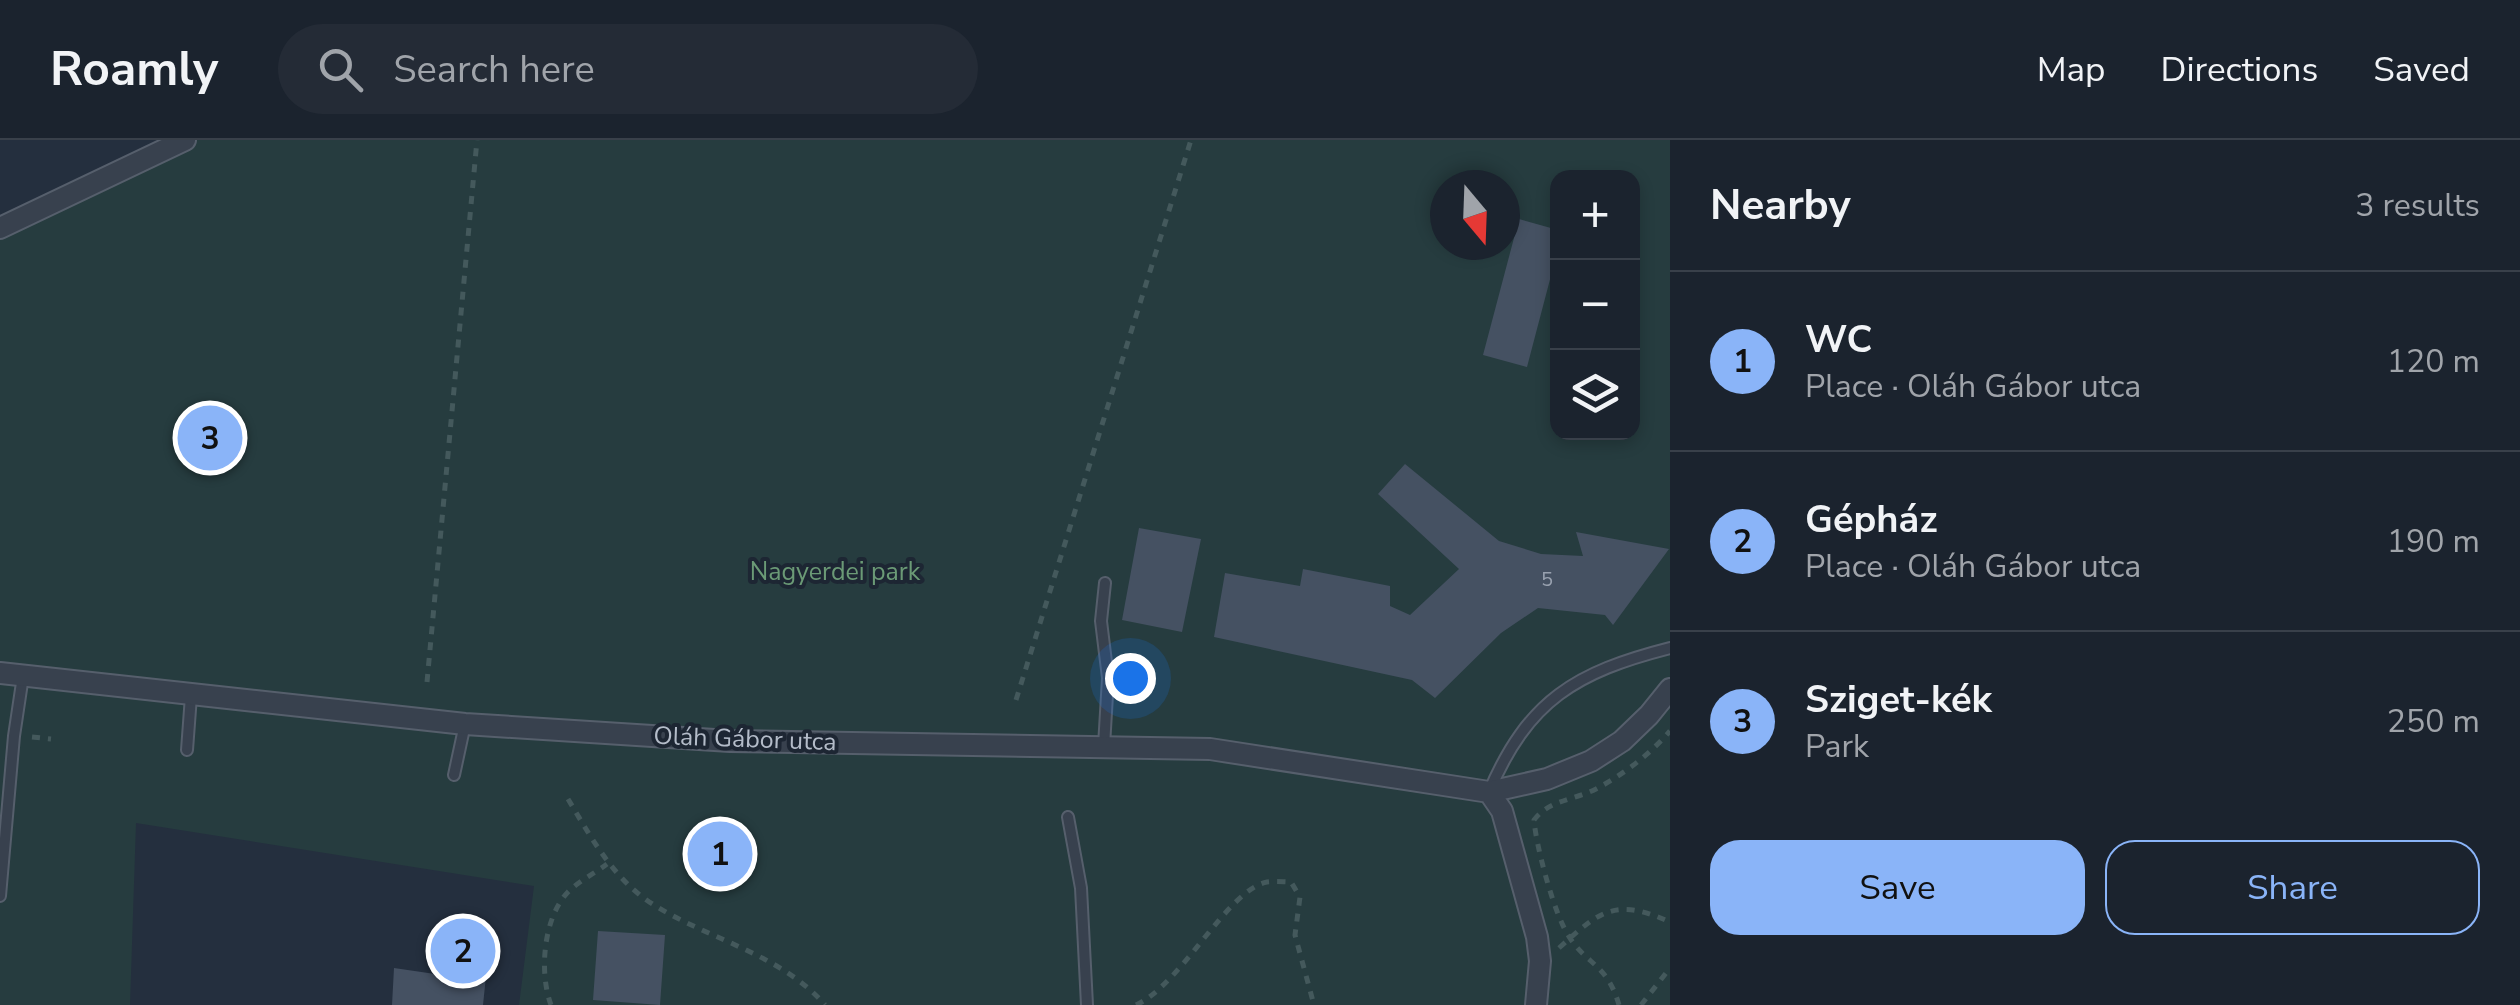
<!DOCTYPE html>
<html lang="en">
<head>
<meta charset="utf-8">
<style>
	body { margin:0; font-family:"Nunito Sans",sans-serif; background:#242b36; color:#f1f3f6 }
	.controls { position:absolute; right:30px; top:30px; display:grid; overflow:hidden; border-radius:20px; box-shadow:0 5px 15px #0003 }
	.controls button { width:90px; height:90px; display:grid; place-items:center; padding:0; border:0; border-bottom:2px solid #39404a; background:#1b232e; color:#f1f3f6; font:50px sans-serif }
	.compass { position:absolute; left:1430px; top:30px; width:90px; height:90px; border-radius:50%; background:#1b232e; box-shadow:0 5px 15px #0003; rotate:161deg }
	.you { position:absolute; left:1130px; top:538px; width:35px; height:35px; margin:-25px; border:8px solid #fff; border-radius:50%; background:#1a73e8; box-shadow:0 0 0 15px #1a73e833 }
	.badge { display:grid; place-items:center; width:65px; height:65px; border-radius:50%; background:#8ab4f8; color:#111; font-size:32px; font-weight:700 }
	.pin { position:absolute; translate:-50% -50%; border:5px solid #fff; box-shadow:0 2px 10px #0006 }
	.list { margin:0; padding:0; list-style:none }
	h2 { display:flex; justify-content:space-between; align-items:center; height:130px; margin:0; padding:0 40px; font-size:42px }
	h2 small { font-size:32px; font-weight:400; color:#a0a4aa }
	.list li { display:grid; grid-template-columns:65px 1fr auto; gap:30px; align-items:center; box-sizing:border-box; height:180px; padding:0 40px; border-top:2px solid #39404a }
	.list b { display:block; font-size:38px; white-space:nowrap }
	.list p { margin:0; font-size:32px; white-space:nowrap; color:#a0a4aa }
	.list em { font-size:32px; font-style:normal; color:#a0a4aa }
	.actions { display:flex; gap:20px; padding:30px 40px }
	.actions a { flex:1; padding:22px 0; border:2px solid #8ab4f8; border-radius:30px; text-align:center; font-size:35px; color:#8ab4f8 }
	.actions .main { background:#8ab4f8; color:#111 }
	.icon { flex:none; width:55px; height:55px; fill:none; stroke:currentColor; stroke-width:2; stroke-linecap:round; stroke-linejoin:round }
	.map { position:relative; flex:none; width:1670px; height:865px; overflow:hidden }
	header { display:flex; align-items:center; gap:60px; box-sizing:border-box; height:140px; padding:0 50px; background:#1b232e; border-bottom:2px solid #39404a }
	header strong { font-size:48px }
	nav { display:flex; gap:55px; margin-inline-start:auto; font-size:35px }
	.search { width:700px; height:90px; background:#242b36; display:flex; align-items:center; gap:25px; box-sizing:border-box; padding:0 35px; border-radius:55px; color:#a0a4aa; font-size:38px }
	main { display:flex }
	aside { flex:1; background:#1b232e }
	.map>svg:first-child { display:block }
</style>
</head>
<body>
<header>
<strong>Roamly</strong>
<div class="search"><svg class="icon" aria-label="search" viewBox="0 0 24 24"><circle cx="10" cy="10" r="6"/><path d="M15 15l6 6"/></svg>Search here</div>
<nav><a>Map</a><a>Directions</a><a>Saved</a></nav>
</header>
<main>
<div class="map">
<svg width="1670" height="865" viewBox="0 0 1670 865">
	<rect width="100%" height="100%" fill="#242f3e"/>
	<path fill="#263c3f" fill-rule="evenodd" d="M185,0h1485v865h-1151l15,-119 -398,-63 -6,182h-130v-777zM1558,38h74v254h-74zM1445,45h60v60h-60z"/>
	<path fill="#455162" d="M1519,79l39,11v19l-31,118 -44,-12z
		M1405,324l94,77 42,13 42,2 -7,-24 93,17 -56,76 -8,-10 -67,-7 -37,25 -66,65 -23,-18 -198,-43 11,-64 75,13 3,-17 87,17v20l20,9 49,-46 -81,-75z
		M1139,388l62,11 -19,93 -60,-12z
		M705,697l31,1v34l-32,-1z
		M441,782l50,6 -8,77h-91l2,-37 41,6z
		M598,791l67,4 -5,70 -67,-5z"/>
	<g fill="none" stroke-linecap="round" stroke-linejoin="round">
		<defs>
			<path id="lane" d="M1104,606l4,-68 -7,-57 4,-38
				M187,610l4,-54
				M454,635l11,-51
				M1489,652c39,-92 87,-120 181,-144
				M1068,677l13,71 6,117
				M0,756l14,-160 9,-60"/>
			<path id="street" d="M0,88l185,-88
				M0,533l465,51 265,17 480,8 279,43 58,-13 44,-18 31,-20 27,-26 21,-26
				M1489,652l13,19 35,126 3,24 -4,44"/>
		</defs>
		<use href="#lane" stroke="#565f6c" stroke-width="14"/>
		<use href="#street" stroke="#565f6c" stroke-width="24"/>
		<path stroke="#44595c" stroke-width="5" stroke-dasharray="8 8" stroke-linecap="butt" d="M427,542l50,-542
			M1016,560l175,-560
			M32,597l19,2
			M568,659c24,40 46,81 86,106 56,35 127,49 171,100
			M1559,808c41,-37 56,-51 111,-26
			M551,865c-12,-32 -8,-87 17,-113 11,-11 27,-19 39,-28
			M1136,865c46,-21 91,-115 131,-123 7,-1 17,0 24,0l9,15 -5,38 19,70
			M1619,865c-12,-42 -33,-40 -51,-70 -14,-22 -32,-89 -34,-115 15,-20 40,-20 62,-31 28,-15 53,-34 74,-58
			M1641,865l29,-37"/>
		<use href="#lane" stroke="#38414e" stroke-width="10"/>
		<use href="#street" stroke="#38414e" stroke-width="20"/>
	</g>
	<g text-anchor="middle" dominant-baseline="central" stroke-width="8" stroke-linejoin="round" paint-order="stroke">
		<g font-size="20" fill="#98a1af">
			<text x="1547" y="439">5</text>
		</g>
		<g font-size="25" fill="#6b9a76" stroke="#1d2633">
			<text x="835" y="432">Nagyerdei park</text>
		</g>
		<g font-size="25" fill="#b4bcc9" stroke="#1d2633">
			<text transform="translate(745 599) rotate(2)">Oláh Gábor utca</text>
		</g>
	</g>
</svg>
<div class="controls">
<button>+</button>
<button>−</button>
<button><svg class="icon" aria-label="layers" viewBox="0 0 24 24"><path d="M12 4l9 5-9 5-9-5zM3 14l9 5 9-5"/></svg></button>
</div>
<svg class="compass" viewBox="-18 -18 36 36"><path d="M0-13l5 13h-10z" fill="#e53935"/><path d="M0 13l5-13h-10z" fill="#a0a4aa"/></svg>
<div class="you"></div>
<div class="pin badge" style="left:720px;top:714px">1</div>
<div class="pin badge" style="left:463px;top:811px">2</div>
<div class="pin badge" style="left:210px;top:298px">3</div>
</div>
<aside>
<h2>Nearby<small>3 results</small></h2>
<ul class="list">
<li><span class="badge">1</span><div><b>WC</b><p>Place · Oláh Gábor utca</p></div><em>120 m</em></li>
<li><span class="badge">2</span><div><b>Gépház</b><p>Place · Oláh Gábor utca</p></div><em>190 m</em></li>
<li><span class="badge">3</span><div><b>Sziget-kék</b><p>Park</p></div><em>250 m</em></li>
</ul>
<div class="actions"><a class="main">Save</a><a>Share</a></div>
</aside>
</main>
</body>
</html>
